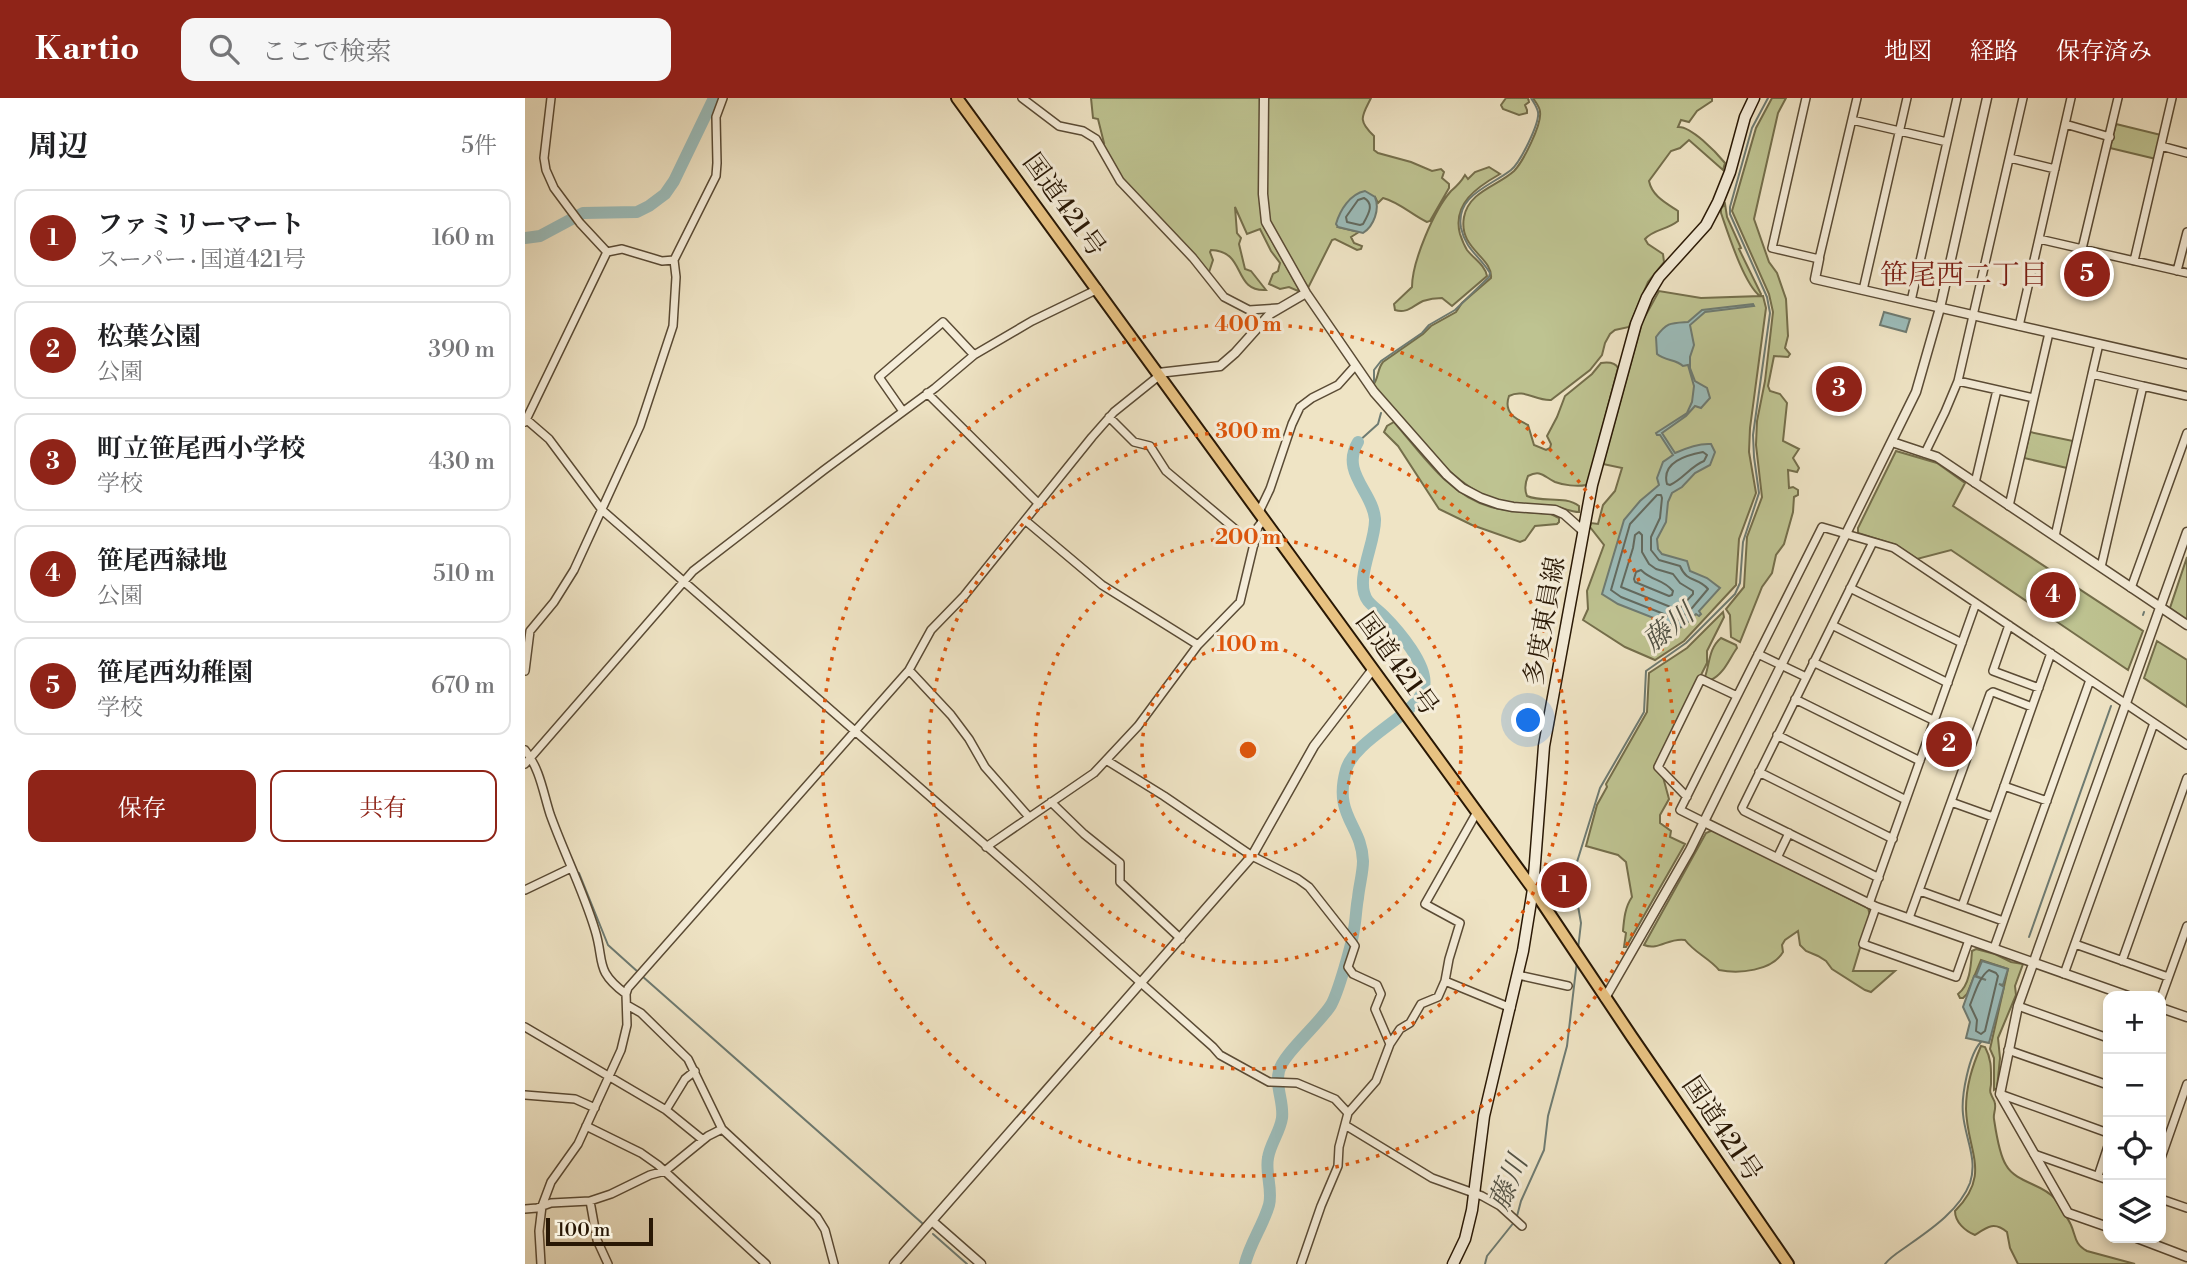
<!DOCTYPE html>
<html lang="ja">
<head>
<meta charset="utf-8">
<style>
	body { margin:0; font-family:"Libre Bodoni","Noto Serif JP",serif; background:#f6f6f6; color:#202124 }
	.controls { position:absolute; right:21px; bottom:21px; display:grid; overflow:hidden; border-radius:14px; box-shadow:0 4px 10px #0003 }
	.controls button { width:63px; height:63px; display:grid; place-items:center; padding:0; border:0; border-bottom:2px solid #e0e0e0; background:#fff; color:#202124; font:35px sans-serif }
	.scale { position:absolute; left:21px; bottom:18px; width:107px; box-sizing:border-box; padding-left:7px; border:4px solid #291805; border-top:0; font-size:19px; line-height:24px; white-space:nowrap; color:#291805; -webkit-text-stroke:5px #f5edd9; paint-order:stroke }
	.you { position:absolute; left:1004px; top:623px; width:24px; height:24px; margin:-18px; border:5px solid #fff; border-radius:50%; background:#1a73e8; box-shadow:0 0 0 10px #1a73e833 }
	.badge { display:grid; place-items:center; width:46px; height:46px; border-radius:50%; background:#8f2418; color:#fff; font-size:23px; font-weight:700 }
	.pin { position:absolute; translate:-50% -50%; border:4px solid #fff; box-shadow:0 2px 7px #0006 }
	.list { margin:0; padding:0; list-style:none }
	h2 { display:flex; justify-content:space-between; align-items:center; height:91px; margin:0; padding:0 28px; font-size:30px }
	h2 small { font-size:23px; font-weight:400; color:#757577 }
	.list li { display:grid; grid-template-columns:46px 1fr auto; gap:21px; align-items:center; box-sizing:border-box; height:98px; margin:0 14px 14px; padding:0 14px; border:2px solid #e0e0e0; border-radius:14px }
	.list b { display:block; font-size:26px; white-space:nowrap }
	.list p { margin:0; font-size:23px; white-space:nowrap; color:#757577 }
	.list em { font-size:23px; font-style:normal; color:#757577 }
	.actions { display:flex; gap:14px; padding:21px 28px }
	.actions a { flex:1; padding:16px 0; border:2px solid #8f2418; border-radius:14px; text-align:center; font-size:24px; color:#8f2418 }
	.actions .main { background:#8f2418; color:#fff }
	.icon { flex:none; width:38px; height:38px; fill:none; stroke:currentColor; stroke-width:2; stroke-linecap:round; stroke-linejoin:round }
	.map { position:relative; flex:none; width:1662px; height:1166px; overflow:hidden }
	header { display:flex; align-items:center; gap:42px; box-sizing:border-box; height:98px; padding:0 35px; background:#8f2418; color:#fff }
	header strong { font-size:33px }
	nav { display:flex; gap:38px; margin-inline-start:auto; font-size:24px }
	.search { width:490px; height:63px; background:#f6f6f6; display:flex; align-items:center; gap:18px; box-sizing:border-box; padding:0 24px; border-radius:14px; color:#757577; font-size:26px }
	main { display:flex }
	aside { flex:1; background:#fff }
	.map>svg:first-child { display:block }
</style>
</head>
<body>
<header>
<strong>Kartio</strong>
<div class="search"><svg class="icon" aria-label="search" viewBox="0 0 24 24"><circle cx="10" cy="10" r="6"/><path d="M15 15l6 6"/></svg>ここで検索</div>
<nav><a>地図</a><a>経路</a><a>保存済み</a></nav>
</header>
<main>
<aside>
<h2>周辺<small>5件</small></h2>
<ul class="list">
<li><span class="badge">1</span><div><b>ファミリーマート</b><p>スーパー · 国道421号</p></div><em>160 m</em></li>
<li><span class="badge">2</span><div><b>松葉公園</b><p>公園</p></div><em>390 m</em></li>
<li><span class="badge">3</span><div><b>町立笹尾西小学校</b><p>学校</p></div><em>430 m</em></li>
<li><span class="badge">4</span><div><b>笹尾西緑地</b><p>公園</p></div><em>510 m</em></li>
<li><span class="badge">5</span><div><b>笹尾西幼稚園</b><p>学校</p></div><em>670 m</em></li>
</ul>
<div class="actions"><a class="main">保存</a><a>共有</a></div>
</aside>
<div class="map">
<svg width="1662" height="1166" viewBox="0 0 1662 1166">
	<rect width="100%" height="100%" fill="#efe4c5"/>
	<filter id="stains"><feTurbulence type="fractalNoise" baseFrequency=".00286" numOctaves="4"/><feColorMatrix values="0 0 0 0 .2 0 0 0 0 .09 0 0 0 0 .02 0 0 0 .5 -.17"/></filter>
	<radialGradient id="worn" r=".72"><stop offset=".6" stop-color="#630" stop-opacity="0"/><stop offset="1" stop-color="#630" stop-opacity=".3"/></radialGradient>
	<path fill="#bec391" stroke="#746e4b" stroke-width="2" d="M566,0h280c-9,18 -14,22 3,38v14l4,3 33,9 21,9 9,-2 3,3 -2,6 7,6v4l-19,33 -3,1c-15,-7 -28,-20 -44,-24l-5,5 -3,-6 -37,30 21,5 -8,5 3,6 8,3 -1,3 -4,1 -22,-11 -3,1 -24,48 -36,-62 -8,1 35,62 -1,2 -9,-4 -9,2 -11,-5 4,-10 5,-3 2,-8 -9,-12 -11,-22 -13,5 -12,-27 2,26 4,5 -2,6 6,25 6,2 15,19c-34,2 -19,-39 -55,-40l-1,2 3,8 -5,15 -86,-95 -21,-36 3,-1 -6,-24 -5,-1z
		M981,0h22l1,4 -4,3 2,5v3l-8,2 -16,-6 -2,-4z
		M1008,0h179v3l-15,10 -8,11 -8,-2 -3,7c13,-1 38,25 47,36l-2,7 -34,-30 -9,8 -9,3 -22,30c3,15 17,22 29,30v10c-11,9 -24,8 -33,18l3,5 15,10 1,8 -16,20 -19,45 -14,3 -5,4 -5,9 -3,12 -12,15 -39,30c-16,1 -27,-12 -42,-4 -6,17 7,23 19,29l6,20 12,5 4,-2 1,-4 -4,-8 10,-19 8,-21 27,-22 9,-11c7,-1 14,-1 17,5l-30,115 -2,2c-9,2 -23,0 -31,-3 -11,-5 -14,-13 -27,-6 -3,7 -4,13 -1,20 16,7 38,-1 52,10v6c-9,0 -17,-5 -26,-6 -20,-2 -41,-1 -59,-7 -45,-14 -91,-79 -121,-114 6,-7 4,-16 10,-23l40,-28 8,-8 25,-14 6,-9 29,-25c2,-21 -33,-29 -27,-61 5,-26 34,-31 50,-46 9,-9 28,-47 26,-59 0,-5 -4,-9 -7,-14z
		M1247,0h14l-8,15 -24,106 15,43 8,11 9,26 2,37 -3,12 5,6 -2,3 -14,-1 -6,30 2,5 10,3 7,9 -4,38 16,8 -6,9 6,10 -2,4 -9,-2 1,18 4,-1 5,3v5l-4,2 -1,15 -9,32 -8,11 -4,18 -10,14 -22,55 -9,-5 -1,-22 -4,-6 18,-22 3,-50 15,-40 -6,-52 1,-24 8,-40 8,-69 -4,-18 -37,-83 24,-83z
		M1591,26l45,11 -5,24 -46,-11z
		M964,69l11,7c-23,13 -48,30 -40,60 2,6 4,11 7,16 7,9 18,15 20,26l-35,30 -10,-8c-6,0 -13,1 -19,3 -11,5 -16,13 -28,9l-1,-6 18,-17c0,-25 22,-77 39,-96 6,-5 10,-9 14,-16l3,4 7,-7z
		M1200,106l2,13 14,31 -2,1 22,45 -1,2h3l3,12 -16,120 -1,24 7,41 -17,46 -3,46 -52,56 -29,19 -30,-13 -42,-27 5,-11 -1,-18 17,-46 -14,-18 1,-4 7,1 5,-19 12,-14 7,-23 -19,-4 39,-142 17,-31 42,7 59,-2c-16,-12 -32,-63 -39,-83v-4z
		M869,324c27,31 55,74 97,85 19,5 40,5 60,7l8,4v4l-2,2 -22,2 -10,14 -5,2 -48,-17 -33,-16 -41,-63 -14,-14 3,-6z
		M1505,334l43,9 -6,27 -43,-10z
		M1371,353l41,12 28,20 -12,23 190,125 -15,39 -177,-120 -34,9 -21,-14 -38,-12v-5z
		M1662,459v64l-17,-13z
		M1198,514l1,5 -17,34v12l-5,10 -48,94 9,10 6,22 -9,16v8l11,8 -1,6 15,7 -59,103h-2l2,-14 -3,-2c1,-12 2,-24 9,-34l-6,-35 -8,-7 -32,-9 11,-41 10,-18 -1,-3 41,-72 2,-39 38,-25z
		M1196,540l15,7 1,3c-8,11 -13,26 -26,32l-6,-3c5,-15 4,-29 16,-39z
		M1632,543l30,19v47l-43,-29z
		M1413,623l34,12 -12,35 -34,-13z
		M1188,732l155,78 2,7 -17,56h42l-24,21 -6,-2 -33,-21 -6,-8 -8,-5 -12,-5 -6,-6 -2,-14 -13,9 -3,5 1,7c-11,19 -44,22 -64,18 -10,-12 -24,-17 -34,-30 -16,-3 -26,11 -41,5l62,-112z
		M1451,851l19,5 16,8 12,2 -8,22 1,9 -18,43 2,20 -3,30 -3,2v-32l-4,-9 18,-80 -27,-9 -14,34 -4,4h-3l-2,-4c12,-9 13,-29 14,-43z
		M1456,948l4,1c7,13 6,23 6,37 0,3 -2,7 0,10 1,4 4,6 4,10 1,6 -2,10 -1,15 2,13 5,35 12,46 10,18 37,19 48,33 3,4 15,22 17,27 5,11 3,19 16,26l48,13h-117l-8,-16 -3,-16c-13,-11 -20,-5 -32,3 -10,-4 -20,-13 -20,-24 37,-37 12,-59 11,-102 0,-23 6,-42 15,-63z"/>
	<path fill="#9cbdbb" stroke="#6e7b72" stroke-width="2" d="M840,93l10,6c5,12 -1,29 -12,36l-25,-6 -2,-3c4,-14 14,-30 29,-33z
		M1228,206l1,2 -49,6 -15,13 4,20 -4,12v11l5,13 12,7 3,10 -9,10 -6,-2 -9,10 -24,17 13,20c11,-5 24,-10 36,-9l4,8 -5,13 -15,8 -13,14 -10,6 -4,9 -2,20 -9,17 1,10 4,5 25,7 3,10 17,7 13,10 -21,23 2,3 -2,2 -3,-2 -12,12 -5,2 -61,-24 -16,-10 22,-74 16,-19 19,-16 -2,-7 6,-16 10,-7 -13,-20h-3l-1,-2 31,-20 5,-11 2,-16 -6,-21 -5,1c-7,-7 -18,-5 -26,-12l-1,-17c11,-15 15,-14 32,-15l14,-12z
		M1359,214l26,7 -4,13 -26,-7z
		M1457,863l26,8 -5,16 -4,-1 5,3 -15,56 -23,-5 4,-16 -7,-15 11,-31 12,4 -10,-4z"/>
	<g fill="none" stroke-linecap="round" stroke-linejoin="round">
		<path stroke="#626a60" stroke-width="2" d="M839,100c11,6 4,17 -1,26l-3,1 -13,-3 -1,-5 12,-17z
			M1178,354l4,3 -3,6c-13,5 -21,18 -34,24l-3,-1c-6,-22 20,-29 36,-32z
			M1132,397h4l1,3 -2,20 -9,19v13l8,10 21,6c7,17 18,11 28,23l-16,19 -13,12 -58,-23 -10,-7 19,-66z
			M1114,434l3,3v17l7,12 7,5 17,5 7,9 13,8v3l-15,16 -57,-23 12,-39 2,-13z
			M1116,472c12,12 21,8 32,21l-1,4 -3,1 -34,-14 -1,-3 2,-7z
			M1464,872l7,3 2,3 -13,55 -4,3 -5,-3 1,-11 -7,-15c5,-12 9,-28 19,-35z"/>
		<path stroke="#6e7b72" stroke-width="2" d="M849,284v-12l7,-9 41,-28 7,-8 26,-15 34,-33 1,-4c-11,-18 -24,-23 -29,-45 -6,-33 30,-42 50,-58 9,-7 29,-47 27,-58 -1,-5 -4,-9 -7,-14
			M833,344l20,-18 3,-11
			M1618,517l1,-3
			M54,775l29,72 30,27
			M1504,839l82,-231
			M1053,851l3,-26 -3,-17 -1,-44 23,-74 44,-76 2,-41 40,-28 49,-49 5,-11 3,-41 16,-49 -5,-36 -1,-22 17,-122 -3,-16 -37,-83v-7l22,-79 16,-30
			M117,878l280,247
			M992,1118l4,-15 23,-51 4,-34 19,-70 10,-85
			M408,1136l34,30
			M960,1166l2,-8 28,-35
			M1360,1166c6,-8 17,-14 25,-20 23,-16 50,-35 60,-61 8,-24 -5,-45 -7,-69 -2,-18 6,-60 18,-72"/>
		<path stroke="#9cbdbb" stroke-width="12" d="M0,140l15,-2 43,-23 54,-1 12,-6 16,-12 9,-13 40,-83
			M720,1166c5,-21 18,-38 24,-59 4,-15 -4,-32 -1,-47 2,-14 12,-26 14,-40 2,-16 -7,-31 -3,-47 4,-17 41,-48 52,-66 7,-12 21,-61 23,-76 2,-10 2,-21 4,-31 1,-12 5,-25 5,-37 -1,-36 -30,-45 -17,-91 9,-32 73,-56 78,-83 5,-21 -26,-57 -40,-71 -5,-5 -11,-9 -16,-15 -15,-20 8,-58 7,-82 -2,-27 -35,-47 -17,-77"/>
		<defs>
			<path id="minor" d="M26,0l-7,60 2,12 8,18 26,35 27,29
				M497,0l37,28 24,5 13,8 24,42 73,77 31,39 25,13 29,-2
				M1281,0l-34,150 47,11 38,-161
				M1498,0l-65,283 76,17
				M1327,22l95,22
				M1540,26l45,13
				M1636,48l26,7
				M1485,60l45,11
				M1514,141l148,34
				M1557,151l36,-151
				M82,154l15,-3 40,12 12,-1
				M1609,163l38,-163
				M1652,173l10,-39
				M1338,192l44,-192
				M1386,203l46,-203
				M1494,228l52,-228
				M1574,246l-7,30 51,12 -42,181
				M1618,288l44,10
				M402,295l112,111
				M377,312l-23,-33 64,-55 31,33
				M584,319l25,25 16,4 16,25 88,74
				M2,322l22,19 53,71 420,367 191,170 7,8 49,27 28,1 38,16 13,14 -9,34 -1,19 -17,40 -20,58
				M0,324l82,-170
				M1400,355l20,-41 13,-31
				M1450,385l22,-93
				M1484,408l40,-173
				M734,414l11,-23 22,-65 8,-17 12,-9 26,-13 17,-19
				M501,423l76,64 96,60
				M1530,438l37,-162
				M1348,444l-131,266 2,3 135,67
				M1325,490l112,55
				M1606,490l56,-155
				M1307,527l116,58
				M1484,527l-16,46 46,17
				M1233,556l48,23
				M1288,564l122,59
				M384,572l42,45 18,24 16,28 44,50
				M0,573l5,-40 24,-29 20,-32 66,-144 33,-100 3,-49 -2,-17 42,-84 1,-13 -1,-46 7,-19
				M1270,601l125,62
				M1252,637l129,65
				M0,652c15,19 18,42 25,64 14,39 33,76 45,116 10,32 -1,40 31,64
				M581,662l58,36 88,60 46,23 11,8 44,56 2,3 -7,21 5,7 24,11 4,9 -6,15 15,35 -14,37 -28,32
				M0,666l168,-193 131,-101 111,-82 39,-33 58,-34 66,-32
				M1234,674l134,67
				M1479,688l43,15
				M1162,699l-29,-30 43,-88 36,17
				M526,704l33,32 36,29v19l61,57
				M1426,704l42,15
				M1179,724l-24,-12 142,-283 72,21 293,197
				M461,749l108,-74 44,-47 60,-81 42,-43 18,-75 6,-8
				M1252,760l12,-25
				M0,792l46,-22
				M1395,793l83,30
				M1344,806l107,-301
				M1437,808l89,-253
				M1351,809l-13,37 93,33 13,-37
				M1384,820l81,-224 3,-2 39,15
				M1550,846l93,33
				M1469,850l96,-268
				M1597,863l65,-183
				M1539,876l90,-251
				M993,877l50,11
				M920,883l4,-22 11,-36 -35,-19 52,-92
				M1636,900l26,-72
				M102,907l14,8 47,46 34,70 95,88 8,13 9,34
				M1493,908l90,32
				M0,929l141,83 37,30
				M865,946l10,-15 10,-6 11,-19 17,-7 7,-16 66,27
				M1483,952l100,35
				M1475,996l108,39
				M0,997l50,4 20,9
				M141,1012l19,-31 10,-8
				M820,1027l87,53 50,18 18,10 22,20
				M61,1028l55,27 17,12 108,99
				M1509,1056l74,26
				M1636,1060l26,-74
				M1573,1078l10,-30
				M1636,1101l26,9
				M65,1103l7,39 11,24
				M0,1111l12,-1 14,-5 39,-2 21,-7 39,-19 15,-4 43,-35 14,-7
				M16,1166l-2,-33 3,-25 9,-24 27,-38 43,-94 6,-25 -1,-31 2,-6 281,-318 22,-40 33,-34 128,-159 22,-25 46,-37"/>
			<path id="tertiary" d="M739,0l-1,96 3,28 40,71 68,99 73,83 15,13 19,10 17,6 15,3 42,3 9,4 18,16
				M1294,161l-4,20 372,85
				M633,275l62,-7 15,-13 35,-39 36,-21
				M1367,344l45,15 250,168
				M1179,724l172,85 252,89
				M1080,900l85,-148 226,-458 24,-84 47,-210
				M1636,910l26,9
				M407,1123l49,43
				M1583,1129l-40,-14 -68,-119 18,-88 169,-474
				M1612,1140l50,19
				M369,1166l358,-408 62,-110 59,-77"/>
			<path id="secondary" d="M928,1166l12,-25 7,-29 12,-94 39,-165 10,-62 11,-143 48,-261 44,-161 11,-27 12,-20 47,-52 12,-23 12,-30 15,-55 9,-19"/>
			<path id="trunk" d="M432,0l576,791 99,148 156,227"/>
		</defs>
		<use href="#minor" stroke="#5a4b35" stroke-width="10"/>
		<use href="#tertiary" stroke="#5a4b35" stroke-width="11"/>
		<use href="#secondary" stroke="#291805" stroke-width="13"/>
		<use href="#trunk" stroke="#291805" stroke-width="14"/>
		<use href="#minor" stroke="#f5edd9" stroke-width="7"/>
		<use href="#tertiary" stroke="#f5edd9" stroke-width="8"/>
		<use href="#secondary" stroke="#f5edd9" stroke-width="10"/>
		<use href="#trunk" stroke="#e8c282" stroke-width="10"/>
	</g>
	<g fill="none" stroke="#de560c" stroke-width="3.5" stroke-dasharray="3.5 7">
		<circle cx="723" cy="652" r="106"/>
		<circle cx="723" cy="652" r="213"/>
		<circle cx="723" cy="652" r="319"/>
		<circle cx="723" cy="652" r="426"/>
	</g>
	<g text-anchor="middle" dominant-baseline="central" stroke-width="6" stroke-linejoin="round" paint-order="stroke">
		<g font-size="26" fill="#291805" stroke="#f5edd9">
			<text transform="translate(539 107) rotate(54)">国道421号</text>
			<text transform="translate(1020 523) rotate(-80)">多度東員線</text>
			<text transform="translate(872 566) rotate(54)">国道421号</text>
			<text transform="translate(1197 1031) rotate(56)">国道421号</text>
		</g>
		<g font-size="28" fill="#7a1f14" stroke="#f5edd9">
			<text x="1439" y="177">笹尾西二丁目</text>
		</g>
		<g font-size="28" font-style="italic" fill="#515245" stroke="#f5edd9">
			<text transform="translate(1144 530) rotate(-39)">藤川</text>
			<text transform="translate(984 1085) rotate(-67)">藤川</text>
		</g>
	</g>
	<circle cx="723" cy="652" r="10" fill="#de560c" stroke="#f5edd9" stroke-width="3.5"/>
	<g font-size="21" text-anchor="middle" font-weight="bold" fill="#de560c" stroke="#f5edd9" stroke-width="6" stroke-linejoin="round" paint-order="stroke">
		<text x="723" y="233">400 m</text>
		<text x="723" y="340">300 m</text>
		<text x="723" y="446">200 m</text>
		<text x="723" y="553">100 m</text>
	</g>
	<rect width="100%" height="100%" filter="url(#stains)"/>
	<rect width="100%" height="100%" fill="url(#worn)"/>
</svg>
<div class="controls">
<button>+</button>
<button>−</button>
<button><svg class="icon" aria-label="locate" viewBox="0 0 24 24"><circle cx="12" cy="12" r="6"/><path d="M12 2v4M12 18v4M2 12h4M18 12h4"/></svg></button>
<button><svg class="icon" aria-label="layers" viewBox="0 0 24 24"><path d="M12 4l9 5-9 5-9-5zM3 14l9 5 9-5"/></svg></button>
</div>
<div class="scale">100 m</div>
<div class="you"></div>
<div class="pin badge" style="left:1039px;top:787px">1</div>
<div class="pin badge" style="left:1424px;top:646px">2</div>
<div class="pin badge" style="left:1314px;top:291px">3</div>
<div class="pin badge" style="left:1528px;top:497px">4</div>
<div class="pin badge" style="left:1562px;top:176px">5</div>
</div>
</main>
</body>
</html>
